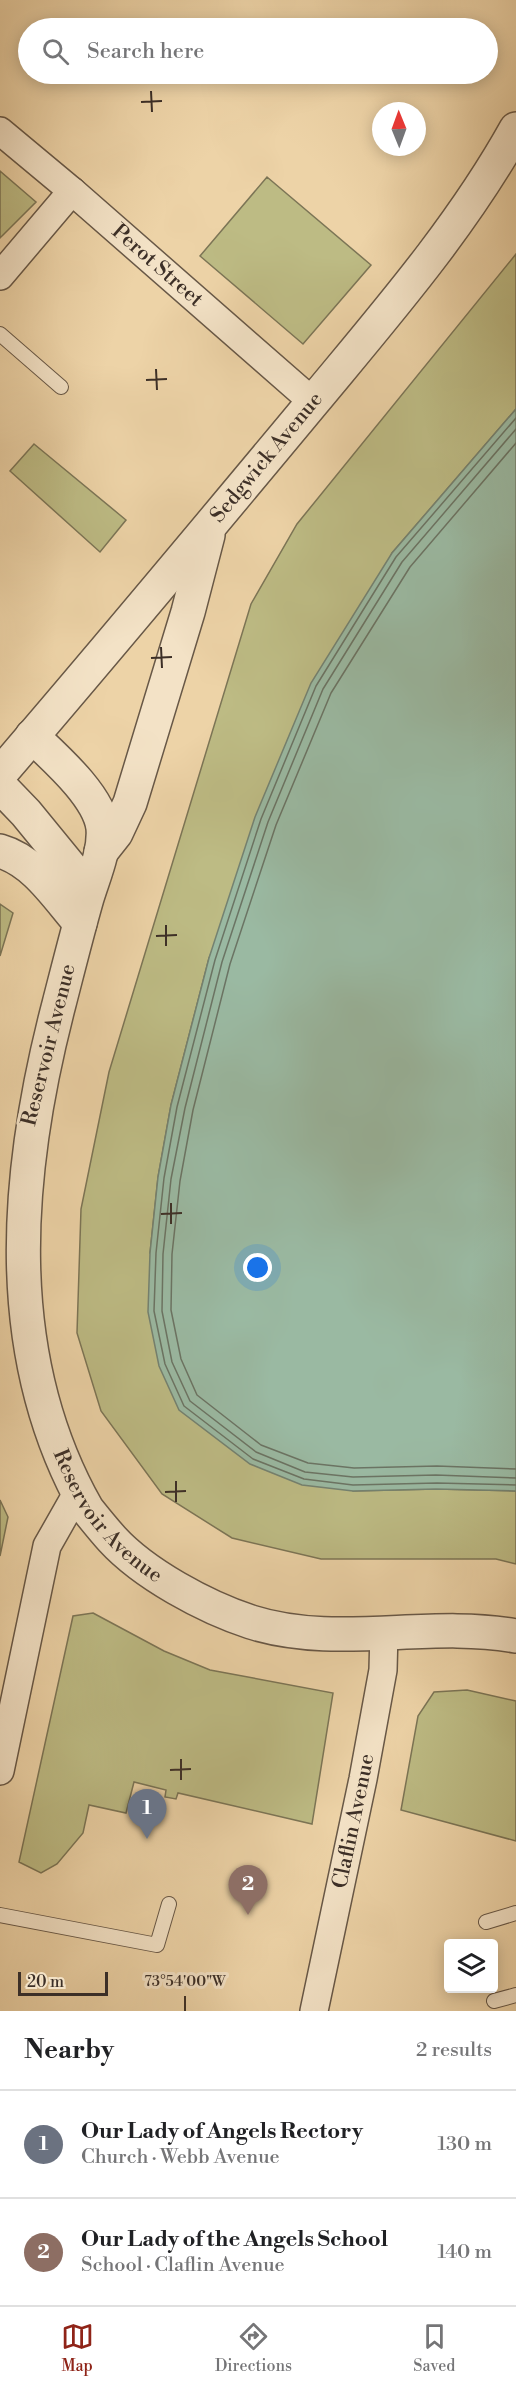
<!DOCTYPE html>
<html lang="en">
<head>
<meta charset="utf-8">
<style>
	body { margin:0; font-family:"Libre Bodoni",serif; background:#f2f2f2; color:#202124 }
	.controls { position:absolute; right:18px; bottom:18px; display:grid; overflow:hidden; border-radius:6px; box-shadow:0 3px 15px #0003 }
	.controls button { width:54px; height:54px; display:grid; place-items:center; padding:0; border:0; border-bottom:2px solid #e0e0e0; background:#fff; color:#202124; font:30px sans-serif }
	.compass { position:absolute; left:372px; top:102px; width:54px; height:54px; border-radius:50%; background:#fff; box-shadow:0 3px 15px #0003; rotate:359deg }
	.scale { position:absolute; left:18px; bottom:15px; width:90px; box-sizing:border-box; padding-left:6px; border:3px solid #3c2f27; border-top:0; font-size:16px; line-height:21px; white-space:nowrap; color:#3c2f27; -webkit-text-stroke:4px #f3e2c6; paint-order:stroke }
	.you { position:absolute; left:258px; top:1268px; width:21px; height:21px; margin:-15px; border:4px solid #fff; border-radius:50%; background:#1a73e8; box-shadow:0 0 0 9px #1a73e833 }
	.badge { display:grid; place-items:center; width:39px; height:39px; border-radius:50%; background:#8f2418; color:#fff; font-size:20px; font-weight:700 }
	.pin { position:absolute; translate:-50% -50px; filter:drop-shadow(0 2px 3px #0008) }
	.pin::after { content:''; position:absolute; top:32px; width:21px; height:18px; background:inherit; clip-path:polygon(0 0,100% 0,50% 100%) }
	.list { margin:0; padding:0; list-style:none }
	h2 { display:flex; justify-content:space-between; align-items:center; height:78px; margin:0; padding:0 24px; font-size:26px }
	h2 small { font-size:20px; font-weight:400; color:#757577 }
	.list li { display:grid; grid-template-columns:39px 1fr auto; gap:18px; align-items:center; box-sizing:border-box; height:108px; padding:0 24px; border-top:2px solid #e0e0e0 }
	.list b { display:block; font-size:22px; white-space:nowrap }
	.list p { margin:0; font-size:20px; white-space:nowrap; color:#757577 }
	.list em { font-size:20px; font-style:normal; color:#757577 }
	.icon { flex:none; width:33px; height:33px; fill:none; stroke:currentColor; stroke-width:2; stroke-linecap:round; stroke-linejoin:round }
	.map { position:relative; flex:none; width:516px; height:2011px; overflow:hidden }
	.search { position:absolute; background:#fff; box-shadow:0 3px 15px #0003; left:18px; right:18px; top:18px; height:66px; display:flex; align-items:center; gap:15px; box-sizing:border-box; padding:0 21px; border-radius:33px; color:#757577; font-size:22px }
	.sheet { height:294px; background:#fff }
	nav { display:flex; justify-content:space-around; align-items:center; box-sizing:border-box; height:84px; border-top:2px solid #e0e0e0; background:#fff; font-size:16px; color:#757577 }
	nav a { display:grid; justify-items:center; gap:3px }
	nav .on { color:#8f2418 }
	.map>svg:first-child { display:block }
</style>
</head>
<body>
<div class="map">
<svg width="516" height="2011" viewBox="0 0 516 2011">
	<rect width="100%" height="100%" fill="#edd3a7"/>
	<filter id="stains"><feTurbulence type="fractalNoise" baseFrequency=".00333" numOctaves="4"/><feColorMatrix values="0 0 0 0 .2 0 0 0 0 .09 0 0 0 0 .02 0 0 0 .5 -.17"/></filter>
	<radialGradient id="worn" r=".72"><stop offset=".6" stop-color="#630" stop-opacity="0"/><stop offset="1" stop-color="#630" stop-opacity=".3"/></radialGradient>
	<path fill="#bdbb84" stroke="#7c7556" stroke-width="1.5" d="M0,171l36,31 -36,36z
		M267,177l104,88 -68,79 -103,-88z
		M516,254v155l-124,144 -183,405 -38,147 -13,72 -8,76 203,238 83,-2 80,2v73l-20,-5h-175l-89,-21 -70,-44 -61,-83 -24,-78 4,-124 28,-137 142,-468 46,-80z
		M34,444l92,76 -26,32 -90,-81z
		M0,904l13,9 -13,43z
		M0,1500l8,17 -8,39z
		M93,1613l71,38 46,19 123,23 -21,131 -134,-31 -2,6 -11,-2 1,-7 -32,-8 -8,31 -37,-8 -6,28 -26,31 -16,9 -22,-11 54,-246z
		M467,1690l49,11v140l-115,-31 17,-94 16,-24z"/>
	<path fill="#9ab9a2" stroke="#748271" stroke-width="1.5" d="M516,409v1082l-80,-2 -83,2 -51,-6 -52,-21 -71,-54 -20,-44 -11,-54 2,-59 8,-76 13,-72 38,-147 46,-141 56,-134 81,-130z"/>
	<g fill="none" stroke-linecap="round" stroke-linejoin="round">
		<path stroke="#6b7464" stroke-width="1.5" d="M516,418l-120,139 -80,129 -55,133 -46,141 -38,147 -13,71 -8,75 -2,58 11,53 19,42 69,53 51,20 49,6 84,-2 79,2
			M516,429l-114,133 -79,127 -55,133 -46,140 -37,146 -14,71 -8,75 -1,57 10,51 18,39 66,51 49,20 48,5 83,-2 80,3
			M516,443l-106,124 -79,126 -55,132 -46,139 -37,146 -13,71 -8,73 -1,56 10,49 16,36 64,50 47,18 46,5 83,-2 79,3"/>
		<defs>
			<path id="service" d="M0,334l61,53
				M0,1915l157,30 12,-41
				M486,1922l30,-9
				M494,2001l22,-6"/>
			<g id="minor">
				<path id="s1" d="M0,131l72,60 241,211"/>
				<path d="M0,276l72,-85"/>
				<path d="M0,1771l47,-225 29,-51"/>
				<path id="s2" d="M314,2011l49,-232 20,-109 1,-38"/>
			</g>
			<g id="tertiary">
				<path id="s3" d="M32,736c23,22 67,60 71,92 2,23 -9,47 -16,70 -10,35 -19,71 -28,106 -45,172 -59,352 28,505 8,10 16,20 25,30 32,35 93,68 139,83 85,27 178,-2 265,14"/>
				<path id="s4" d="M0,774c106,-123 209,-247 313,-372 72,-87 148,-174 203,-273"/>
				<path d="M0,786l26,27 63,77"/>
				<path d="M0,851c35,10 57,46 80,72"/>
				<path d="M101,852l15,-19 14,-30 58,-191 20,-77"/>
			</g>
		</defs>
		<use href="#service" stroke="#685847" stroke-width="16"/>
		<use href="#minor" stroke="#685847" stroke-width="30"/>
		<use href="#tertiary" stroke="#685847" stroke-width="36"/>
		<use href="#service" stroke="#f3e2c6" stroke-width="14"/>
		<use href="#minor" stroke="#f3e2c6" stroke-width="27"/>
		<use href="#tertiary" stroke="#f3e2c6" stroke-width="33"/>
	</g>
	<path fill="none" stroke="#3c2f27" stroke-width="2" d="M151,91l1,21M141,102l21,-1M156,369l1,21M146,380l21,-1M161,647l1,21M151,658l21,-1M166,925v21M156,936l21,-1M171,1203v21M161,1214l21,-1M176,1481v21M165,1492l21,-1M181,1759v21M170,1770l21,-1M185,1996v15"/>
	<g text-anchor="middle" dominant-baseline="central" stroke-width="6" stroke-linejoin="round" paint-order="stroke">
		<g font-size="21" fill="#3c2f27" stroke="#f3e2c6">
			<text stroke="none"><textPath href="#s1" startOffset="207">Perot Street</textPath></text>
			<text stroke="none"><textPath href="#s4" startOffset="414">Sedgwick Avenue</textPath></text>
			<text transform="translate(49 1045) rotate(-76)">Reservoir Avenue</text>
			<text stroke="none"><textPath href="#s3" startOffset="837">Reservoir Avenue</textPath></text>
			<text stroke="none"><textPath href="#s2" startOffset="194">Claflin Avenue</textPath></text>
		</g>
	</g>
	<g font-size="15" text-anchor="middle" fill="#3c2f27" stroke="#f3e2c6" stroke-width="6" stroke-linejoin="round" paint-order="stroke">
		<text x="185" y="1986">73°54'00"W</text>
	</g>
	<rect width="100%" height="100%" filter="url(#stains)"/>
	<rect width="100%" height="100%" fill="url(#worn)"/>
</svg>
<div class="controls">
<button><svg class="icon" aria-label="layers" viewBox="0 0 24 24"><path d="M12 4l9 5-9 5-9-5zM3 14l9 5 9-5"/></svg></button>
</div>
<svg class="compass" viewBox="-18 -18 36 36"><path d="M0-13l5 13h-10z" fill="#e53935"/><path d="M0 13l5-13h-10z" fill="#757577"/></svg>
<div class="scale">20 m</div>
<div class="you"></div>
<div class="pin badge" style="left:147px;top:1839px;background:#6b7280">1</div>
<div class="pin badge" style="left:248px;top:1915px;background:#8d6e63">2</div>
<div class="search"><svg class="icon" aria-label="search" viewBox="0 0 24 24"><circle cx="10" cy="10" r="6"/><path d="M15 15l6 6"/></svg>Search here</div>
</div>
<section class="sheet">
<h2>Nearby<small>2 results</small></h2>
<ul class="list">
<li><span class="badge" style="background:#6b7280">1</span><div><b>Our Lady of Angels Rectory</b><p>Church · Webb Avenue</p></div><em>130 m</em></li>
<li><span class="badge" style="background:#8d6e63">2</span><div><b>Our Lady of the Angels School</b><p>School · Claflin Avenue</p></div><em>140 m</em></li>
</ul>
</section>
<nav>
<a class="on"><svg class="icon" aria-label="map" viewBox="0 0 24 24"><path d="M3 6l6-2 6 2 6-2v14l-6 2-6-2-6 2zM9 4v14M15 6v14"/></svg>Map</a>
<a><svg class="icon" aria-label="directions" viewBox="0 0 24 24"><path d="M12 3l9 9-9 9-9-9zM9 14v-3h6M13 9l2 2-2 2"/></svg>Directions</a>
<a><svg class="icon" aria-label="saved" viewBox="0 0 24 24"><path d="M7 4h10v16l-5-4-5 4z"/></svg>Saved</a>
</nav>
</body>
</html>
